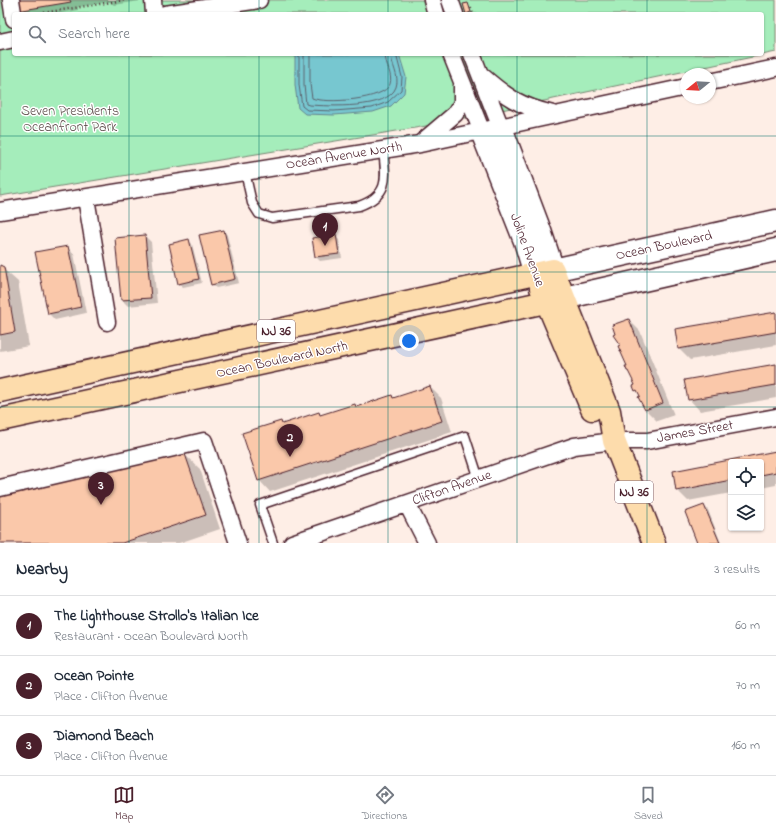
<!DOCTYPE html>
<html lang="en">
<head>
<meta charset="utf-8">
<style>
	body { margin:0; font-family:"Indie Flower",sans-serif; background:#f2f2f3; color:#1f2937 }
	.controls { position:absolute; right:12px; bottom:12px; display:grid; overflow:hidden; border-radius:4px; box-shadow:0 1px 3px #0004 }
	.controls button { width:36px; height:36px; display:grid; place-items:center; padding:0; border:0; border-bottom:1px solid #e0e1e3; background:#fff; color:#1f2937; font:20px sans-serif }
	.compass { position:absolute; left:680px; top:68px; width:36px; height:36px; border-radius:50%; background:#fff; box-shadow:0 1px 3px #0004; rotate:252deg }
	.you { position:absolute; left:409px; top:341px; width:14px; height:14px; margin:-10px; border:3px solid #fff; border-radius:50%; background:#1a73e8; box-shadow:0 0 0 6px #1a73e833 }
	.badge { display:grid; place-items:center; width:26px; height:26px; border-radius:50%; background:#4a1f2b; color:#fff; font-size:13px; font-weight:700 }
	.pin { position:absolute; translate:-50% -33px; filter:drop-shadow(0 1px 2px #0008) }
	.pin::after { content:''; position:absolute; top:21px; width:14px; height:12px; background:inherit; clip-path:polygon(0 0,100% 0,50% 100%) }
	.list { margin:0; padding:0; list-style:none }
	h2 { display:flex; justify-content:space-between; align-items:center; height:52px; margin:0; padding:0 16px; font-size:17px }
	h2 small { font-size:13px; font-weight:400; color:#747a83 }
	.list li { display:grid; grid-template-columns:26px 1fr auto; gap:12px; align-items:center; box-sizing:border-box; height:60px; padding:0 16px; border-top:1px solid #e0e1e3 }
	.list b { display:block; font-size:15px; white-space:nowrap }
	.list p { margin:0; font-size:13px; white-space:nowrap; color:#747a83 }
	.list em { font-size:13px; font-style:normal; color:#747a83 }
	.icon { flex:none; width:22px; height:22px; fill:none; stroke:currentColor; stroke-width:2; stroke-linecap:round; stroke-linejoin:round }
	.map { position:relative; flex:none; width:776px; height:543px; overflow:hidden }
	.search { position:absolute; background:#fff; box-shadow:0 1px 3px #0004; left:12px; right:12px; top:12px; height:44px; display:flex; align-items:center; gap:10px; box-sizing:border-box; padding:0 14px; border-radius:4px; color:#747a83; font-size:15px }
	.sheet { height:232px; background:#fff }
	nav { display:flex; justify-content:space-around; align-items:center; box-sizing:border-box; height:56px; border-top:1px solid #e0e1e3; background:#fff; font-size:11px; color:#747a83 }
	nav a { display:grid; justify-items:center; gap:2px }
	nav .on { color:#4a1f2b }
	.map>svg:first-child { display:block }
</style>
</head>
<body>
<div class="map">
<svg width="776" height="543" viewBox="0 0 776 543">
	<rect width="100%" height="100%" fill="#feeee6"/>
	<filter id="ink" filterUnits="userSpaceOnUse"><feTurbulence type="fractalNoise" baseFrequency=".025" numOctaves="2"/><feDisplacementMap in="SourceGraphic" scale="8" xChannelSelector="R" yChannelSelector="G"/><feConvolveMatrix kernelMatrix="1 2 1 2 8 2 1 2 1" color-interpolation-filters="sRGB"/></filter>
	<g filter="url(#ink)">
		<path fill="#a5edbb" stroke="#788673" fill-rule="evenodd" d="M0,0h776v52l-355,75 -421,69zM14,14h748v40h-748z"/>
		<path fill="#77c7d0" stroke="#65848e" d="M295,54h104l7,23 -2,16 -13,13 -18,6 -39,3 -29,-1 -7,-6 -3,-23z"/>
		<path fill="#0003" d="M16,0h130l-32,5 -4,-3 -32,5v3l-23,4h-34l-3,-3z
			M223,231l4,4 12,48 -23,5 -4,-4z
			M145,236l6,6 6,61 -29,3 -6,-6z
			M335,236l4,4 3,18 -22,3 -4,-4z
			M188,240l4,4 10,39 -19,4 -4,-4z
			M68,248l6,6 12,59 -31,7 -6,-6 -13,-61z
			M0,266l18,16 11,64 -29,5z
			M776,313v32l-86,15 -11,-11z
			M629,320l11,11 34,84 -17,6 -11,-11 -7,-12 2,-1 -1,-3 -4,-4v-4l-5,-12 -3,-3v-5l-7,-20z
			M776,365v33l-76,13 -11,-12z
			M430,387l11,11 11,34 -182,60 -11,-12 22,-58 3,2 35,-11 3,3 33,-11 3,2 34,-11 2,3z
			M776,452v33l-15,3v-26h-30v31l-43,8 -11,-11 -3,-18z
			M185,455l15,14 20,60 -41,14h-179v-47z
			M704,506l4,4 13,33h-23z"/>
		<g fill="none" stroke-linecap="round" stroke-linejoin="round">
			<path stroke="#5c626d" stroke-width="1" d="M299,54v31l3,21 5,4 27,1 38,-3 16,-6 13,-12 1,-13 -6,-23
				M304,54v31l2,19 3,1c19,1 79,5 87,-18 4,-11 -5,-22 -5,-33
				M310,54v30l2,14c13,6 73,2 78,-14 3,-9 -5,-20 -5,-30"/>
		</g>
		<path fill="#fac8aa" stroke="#4a1f2b" d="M15,0h55l1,2 -54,9z
			M468,3l3,9 -5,2 -3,-10z
			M224,230l11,49 -24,6 -12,-50z
			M336,234l3,20 -24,3 -3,-19z
			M145,235l6,63 -30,2 -6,-62z
			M189,239l10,40 -21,5 -9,-40z
			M68,246l13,61 -33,7 -13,-62z
			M0,265l4,2 11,65 -15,3z
			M776,312v20l-98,17 -3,-20z
			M629,319l34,84 -18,7 -7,-13 2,-1 -3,-6 -2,1 -2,-5 2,-1 -7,-14h-1l-2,-5h2l-9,-20 2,-1 -7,-10 2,-1 -3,-9z
			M776,364v21l-88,15 -4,-20z
			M430,386l12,35 -184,60 -16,-48 39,-12 1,3 37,-12 1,3 35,-11 1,3 36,-12 1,3z
			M776,451v21l-15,3v-13h-30v18l-55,11 -3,-20z
			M185,454l21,61 -84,28h-122v-48z
			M704,505l16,38h-23l-12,-31z"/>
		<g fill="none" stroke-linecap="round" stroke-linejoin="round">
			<defs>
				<path id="lane" d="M245,172l7,31 7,11 13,4 87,-12c31,-11 27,-28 24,-56
					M273,543l-13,-38 205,-69 14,43"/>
				<path id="street" d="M11,0l3,19
					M153,0l1,14
					M432,0l4,14
					M450,0l5,14
					M165,14l94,-14
					M0,42l14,-3
					M451,54l31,78
					M472,54l29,74
					M480,74c26,23 39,32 73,40
					M710,82l66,-14
					M422,142l33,-28 7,-11v-18
					M86,198l21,124
					M0,211l420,-67 266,-57
					M0,488l204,-47 34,102
					M407,504l20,39
					M292,543l282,-97 40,-5h33l129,-24"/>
				<path id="secondary" d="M501,128l39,103 13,39 223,-49
					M482,132l43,109 10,33
					M564,298l212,-48"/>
				<path id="primary" d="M541,288l51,121
					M0,391l553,-121 56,141 5,30 40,102
					M0,420l564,-122"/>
			</defs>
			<use href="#lane" stroke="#4a1f2b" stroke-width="11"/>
			<use href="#street" stroke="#4a1f2b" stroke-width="19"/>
			<use href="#secondary" stroke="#4a1f2b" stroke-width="25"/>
			<use href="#primary" stroke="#4a1f2b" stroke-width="25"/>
			<path stroke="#4a1f2b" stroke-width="2.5" stroke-dasharray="1 3" stroke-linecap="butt" d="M471,8l2,6
				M36,14l89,-14"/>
			<use href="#lane" stroke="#fff" stroke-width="8"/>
			<use href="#street" stroke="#fff" stroke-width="16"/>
			<use href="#secondary" stroke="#fff" stroke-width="22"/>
			<use href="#primary" stroke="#fddcac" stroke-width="22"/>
		</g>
	</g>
	<path fill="none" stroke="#0f766e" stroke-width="1" stroke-opacity="0.55" d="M129,0v14M259,0v14M388,0v14M517,0v14M647,0v14M129,54v489M259,54v489M388,54v489M517,54v489M647,54v489M0,136h776M0,272h776M0,407h776"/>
	<g text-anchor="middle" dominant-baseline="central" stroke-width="3" stroke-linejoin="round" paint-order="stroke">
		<g fill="#fff" stroke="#80626b" stroke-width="1">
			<rect x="257" y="320" width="38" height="22" rx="3"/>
			<rect x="615" y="481" width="38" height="22" rx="3"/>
		</g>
		<g font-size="13" font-weight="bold" fill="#4a1f2b">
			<text x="276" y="331">NJ 36</text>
			<text x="634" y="492">NJ 36</text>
		</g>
		<g font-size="14" fill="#61524f" stroke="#fff">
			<text x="70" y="111">Seven Presidents<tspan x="70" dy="16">Oceanfront Park</tspan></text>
		</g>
		<g font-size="14" fill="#4a1f2b" stroke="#fff">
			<text transform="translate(344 156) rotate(-9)">Ocean Avenue North</text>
			<text transform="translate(664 246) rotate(-12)">Ocean Boulevard</text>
			<text transform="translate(527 250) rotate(70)">Joline Avenue</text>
			<text transform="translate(282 360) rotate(-12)">Ocean Boulevard North</text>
			<text transform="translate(695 432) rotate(-10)">James Street</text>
			<text transform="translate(452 488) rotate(-19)">Clifton Avenue</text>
		</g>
	</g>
</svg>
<div class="controls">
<button><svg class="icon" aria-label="locate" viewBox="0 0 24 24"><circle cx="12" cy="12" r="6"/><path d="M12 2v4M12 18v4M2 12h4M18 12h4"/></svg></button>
<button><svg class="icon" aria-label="layers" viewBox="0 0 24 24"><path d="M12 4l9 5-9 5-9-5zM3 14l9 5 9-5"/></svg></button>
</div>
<svg class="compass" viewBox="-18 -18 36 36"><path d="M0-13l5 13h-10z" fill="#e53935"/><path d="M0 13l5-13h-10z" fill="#747a83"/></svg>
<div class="you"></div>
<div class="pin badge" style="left:325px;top:246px">1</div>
<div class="pin badge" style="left:290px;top:457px">2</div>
<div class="pin badge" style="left:101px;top:505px">3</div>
<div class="search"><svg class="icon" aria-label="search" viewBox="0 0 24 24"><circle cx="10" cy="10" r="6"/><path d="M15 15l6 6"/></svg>Search here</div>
</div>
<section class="sheet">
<h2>Nearby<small>3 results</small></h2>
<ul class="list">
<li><span class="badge">1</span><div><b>The Lighthouse Strollo's Italian Ice</b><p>Restaurant · Ocean Boulevard North</p></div><em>60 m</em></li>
<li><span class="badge">2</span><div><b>Ocean Pointe</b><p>Place · Clifton Avenue</p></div><em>70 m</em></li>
<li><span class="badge">3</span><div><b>Diamond Beach</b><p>Place · Clifton Avenue</p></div><em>160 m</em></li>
</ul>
</section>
<nav>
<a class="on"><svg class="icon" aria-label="map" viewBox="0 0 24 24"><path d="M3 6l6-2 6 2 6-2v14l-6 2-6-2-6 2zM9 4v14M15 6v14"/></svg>Map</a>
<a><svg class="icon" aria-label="directions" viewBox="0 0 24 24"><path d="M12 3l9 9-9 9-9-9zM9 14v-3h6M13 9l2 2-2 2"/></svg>Directions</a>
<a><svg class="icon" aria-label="saved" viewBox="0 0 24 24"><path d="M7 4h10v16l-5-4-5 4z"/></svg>Saved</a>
</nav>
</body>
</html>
